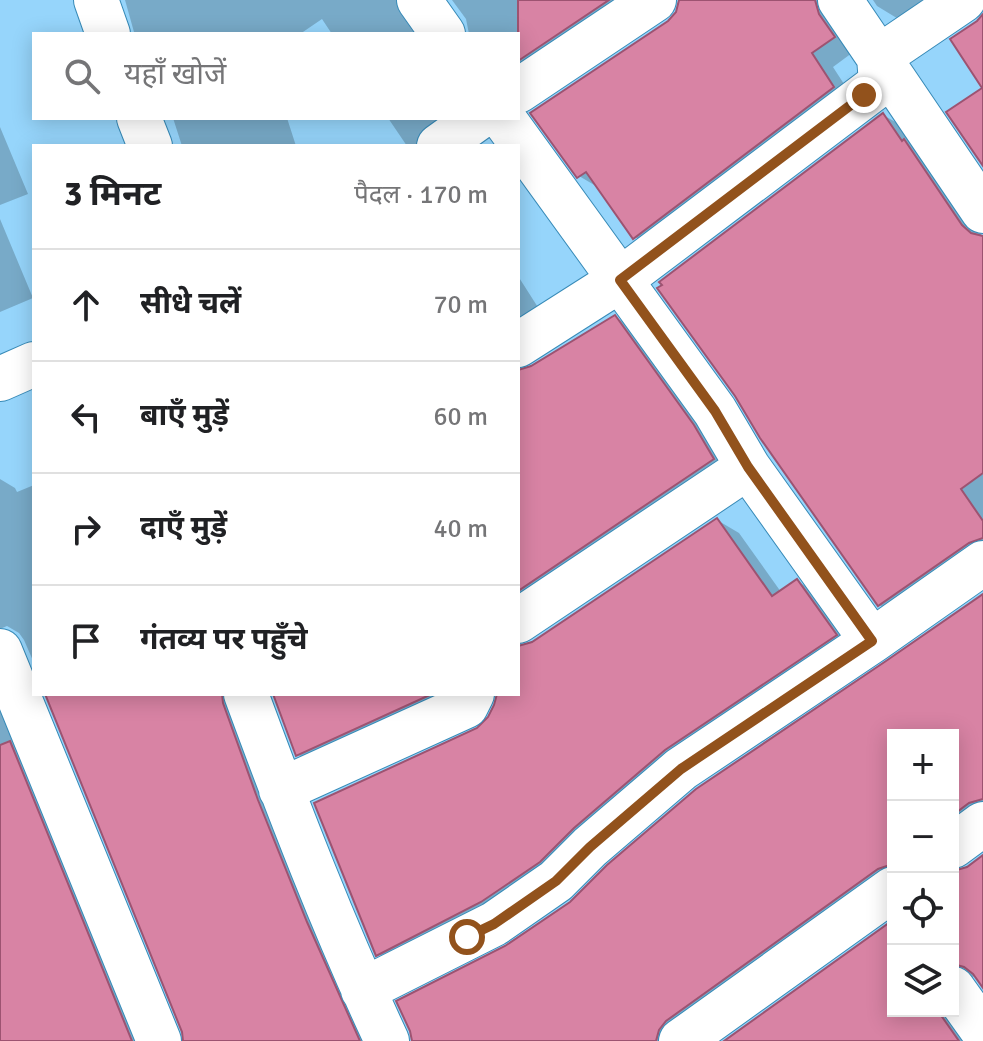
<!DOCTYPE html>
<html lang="hi">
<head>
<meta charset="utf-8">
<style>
	body { margin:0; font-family:Signika,"Noto Sans Devanagari",sans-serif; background:#f6f6f6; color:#202124 }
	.controls { position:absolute; right:24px; bottom:24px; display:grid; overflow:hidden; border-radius:0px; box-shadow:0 4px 20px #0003 }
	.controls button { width:72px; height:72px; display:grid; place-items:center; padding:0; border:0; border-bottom:2px solid #e0e0e0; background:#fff; color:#202124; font:40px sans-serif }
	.stop { position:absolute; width:24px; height:24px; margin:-18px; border:6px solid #92521c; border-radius:50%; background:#fff }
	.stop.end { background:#92521c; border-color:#fff; box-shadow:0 2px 8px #0008 }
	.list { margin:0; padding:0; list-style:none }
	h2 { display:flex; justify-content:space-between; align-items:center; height:104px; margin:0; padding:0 32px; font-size:34px }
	h2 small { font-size:26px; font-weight:400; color:#757577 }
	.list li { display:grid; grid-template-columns:52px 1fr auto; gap:24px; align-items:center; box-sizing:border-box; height:112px; padding:0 32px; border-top:2px solid #e0e0e0 }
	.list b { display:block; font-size:30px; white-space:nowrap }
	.list em { font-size:26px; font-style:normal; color:#757577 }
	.icon { flex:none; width:44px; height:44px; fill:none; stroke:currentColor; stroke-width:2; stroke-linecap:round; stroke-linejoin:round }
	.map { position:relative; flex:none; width:983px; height:1041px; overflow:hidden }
	.search { position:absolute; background:#fff; box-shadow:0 4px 20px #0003; left:32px; top:32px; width:488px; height:88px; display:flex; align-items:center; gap:20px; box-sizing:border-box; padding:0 28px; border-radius:0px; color:#757577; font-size:30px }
	.panel { position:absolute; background:#fff; box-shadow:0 4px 20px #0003; left:32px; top:144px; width:488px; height:552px; border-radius:0px }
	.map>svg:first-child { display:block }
</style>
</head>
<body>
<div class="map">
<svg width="983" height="1041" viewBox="0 0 983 1041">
	<rect width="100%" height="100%" fill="#96d5fb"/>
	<path fill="#0003" d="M125,0h296l3,34h-92l-10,-15 -22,15h-162l-4,-2z
		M452,0h198l-132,93v-59h-49l-3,-15z
		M680,0h162l14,50 -23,17 22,34 -198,149 -22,-13 -34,-48 -22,-13 91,-154 9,-11z
		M873,0h54l-27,20 -23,-14z
		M883,115l23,13 21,27 56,82v324l-81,57 -23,-13z
		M173,118h114l9,28h-114z
		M388,118h87l-34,28h-34z
		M0,127l28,67 -28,11z
		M0,219l33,79 -33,14z
		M518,276l30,47 -30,26z
		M615,317l22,13 99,143 -218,124v-228l1,3 13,-4z
		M0,479l15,9 2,4 17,-7v178l-10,-23 -5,-7 -12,-7 -7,3z
		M717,520l22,13 42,59 16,-11 22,13 38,54 -458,319 -21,-13 100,-224 12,-12 9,-24h19v-46l15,-4z
		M983,596v226l-30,27v-114h-60v152l-210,154h-269l92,-93 66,-45z
		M47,694h201l127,347h-190l-1,-9z
		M275,694h158l8,19 -121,55 -23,-14z
		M0,712l19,11 129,318h-148z
		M983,857v128l-8,-9 -13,5 -9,10v-121l1,2 15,-4z
		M893,922v89h59l19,30h-244z"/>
	<path fill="#d883a4" stroke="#9d5371" stroke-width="2" d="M518,0h91l-91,61z
		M679,0h136l4,14 16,23 -23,16 22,34 -201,152 -47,-67 -9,6 -47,-65 138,-92 8,-9z
		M983,14v152l-37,-54 36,-24 -32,-49 27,-18z
		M883,113l19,28 2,-2 58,86 9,8 12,3v237l-22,16 22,32v17l-14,5 -91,63 -118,-168 -25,-42 -78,-108 5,-3 -3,-3z
		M615,315l79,110 20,34 -196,132v-221l13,-4z
		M717,518l55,78 25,-17 40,56 -172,115 -91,78 -34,34 -59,40 -105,54 -62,-153 163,-75 11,-11 6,-12 3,-11h21v-48l14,-4z
		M983,594v205l-14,4 -16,12v-80h-60v129l-15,5 -212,152 -7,9 -3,11h-244l-2,-10 -14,-30 109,-55 65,-44 37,-37 89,-76 190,-128z
		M45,694h177l1,9 35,97 49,122 53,119h-177l-1,-9z
		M273,694h159l-136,62z
		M10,741l122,300h-132v-296z
		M983,855v133l-10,-14 -9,-7 -11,-3v-93l14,-4z
		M893,920v91h45l21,30h-235z"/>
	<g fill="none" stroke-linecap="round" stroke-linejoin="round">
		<defs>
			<path id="minor" d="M96,0l12,34
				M419,0l24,34
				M840,0l143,211
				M518,91l136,-91
				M139,118l11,28
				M503,118l212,293 33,56 124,174 111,-78
				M439,146l39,-28
				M518,345l102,-65 261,-197 -2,-26 84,-57
				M0,379l34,-15
				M518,621l230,-154
				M0,651l159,390
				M246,694c43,117 88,234 141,347
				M281,790l185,-84 6,-12
				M953,846l30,-22
				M953,989l30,42
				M363,990l131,-66 62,-43 34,-34 91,-78 191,-128
				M681,1041l212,-152"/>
		</defs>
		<use href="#minor" stroke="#388bb8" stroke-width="46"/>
		<use href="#minor" stroke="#fff" stroke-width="44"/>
	</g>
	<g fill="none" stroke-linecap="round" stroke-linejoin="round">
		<path stroke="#92521c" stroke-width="10" d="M467,937l27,-13 62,-43 34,-34 91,-78 191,-128 -124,-174 -33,-56 -95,-131 244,-185"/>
	</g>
</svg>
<div class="controls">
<button>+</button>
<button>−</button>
<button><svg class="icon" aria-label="locate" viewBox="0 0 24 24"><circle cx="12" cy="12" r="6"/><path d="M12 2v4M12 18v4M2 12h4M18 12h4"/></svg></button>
<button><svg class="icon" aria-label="layers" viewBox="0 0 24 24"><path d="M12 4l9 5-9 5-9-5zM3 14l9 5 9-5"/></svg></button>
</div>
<div class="stop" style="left:467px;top:937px"></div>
<div class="stop end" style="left:864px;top:95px"></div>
<div class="search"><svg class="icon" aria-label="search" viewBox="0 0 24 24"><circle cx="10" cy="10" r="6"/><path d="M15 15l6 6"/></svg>यहाँ खोजें</div>
<section class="panel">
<h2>3 मिनट<small>पैदल · 170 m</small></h2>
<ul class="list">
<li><svg class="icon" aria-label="ahead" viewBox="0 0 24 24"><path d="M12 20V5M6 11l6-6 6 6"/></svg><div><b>सीधे चलें</b></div><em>70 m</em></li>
<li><svg class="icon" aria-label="left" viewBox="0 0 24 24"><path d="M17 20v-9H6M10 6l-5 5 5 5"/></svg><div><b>बाएँ मुड़ें</b></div><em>60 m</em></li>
<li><svg class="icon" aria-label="right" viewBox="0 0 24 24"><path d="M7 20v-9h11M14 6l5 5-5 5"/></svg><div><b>दाएँ मुड़ें</b></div><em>40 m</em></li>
<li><svg class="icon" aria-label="arrive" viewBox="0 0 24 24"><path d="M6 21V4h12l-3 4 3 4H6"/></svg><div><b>गंतव्य पर पहुँचे</b></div></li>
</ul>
</section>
</div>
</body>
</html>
